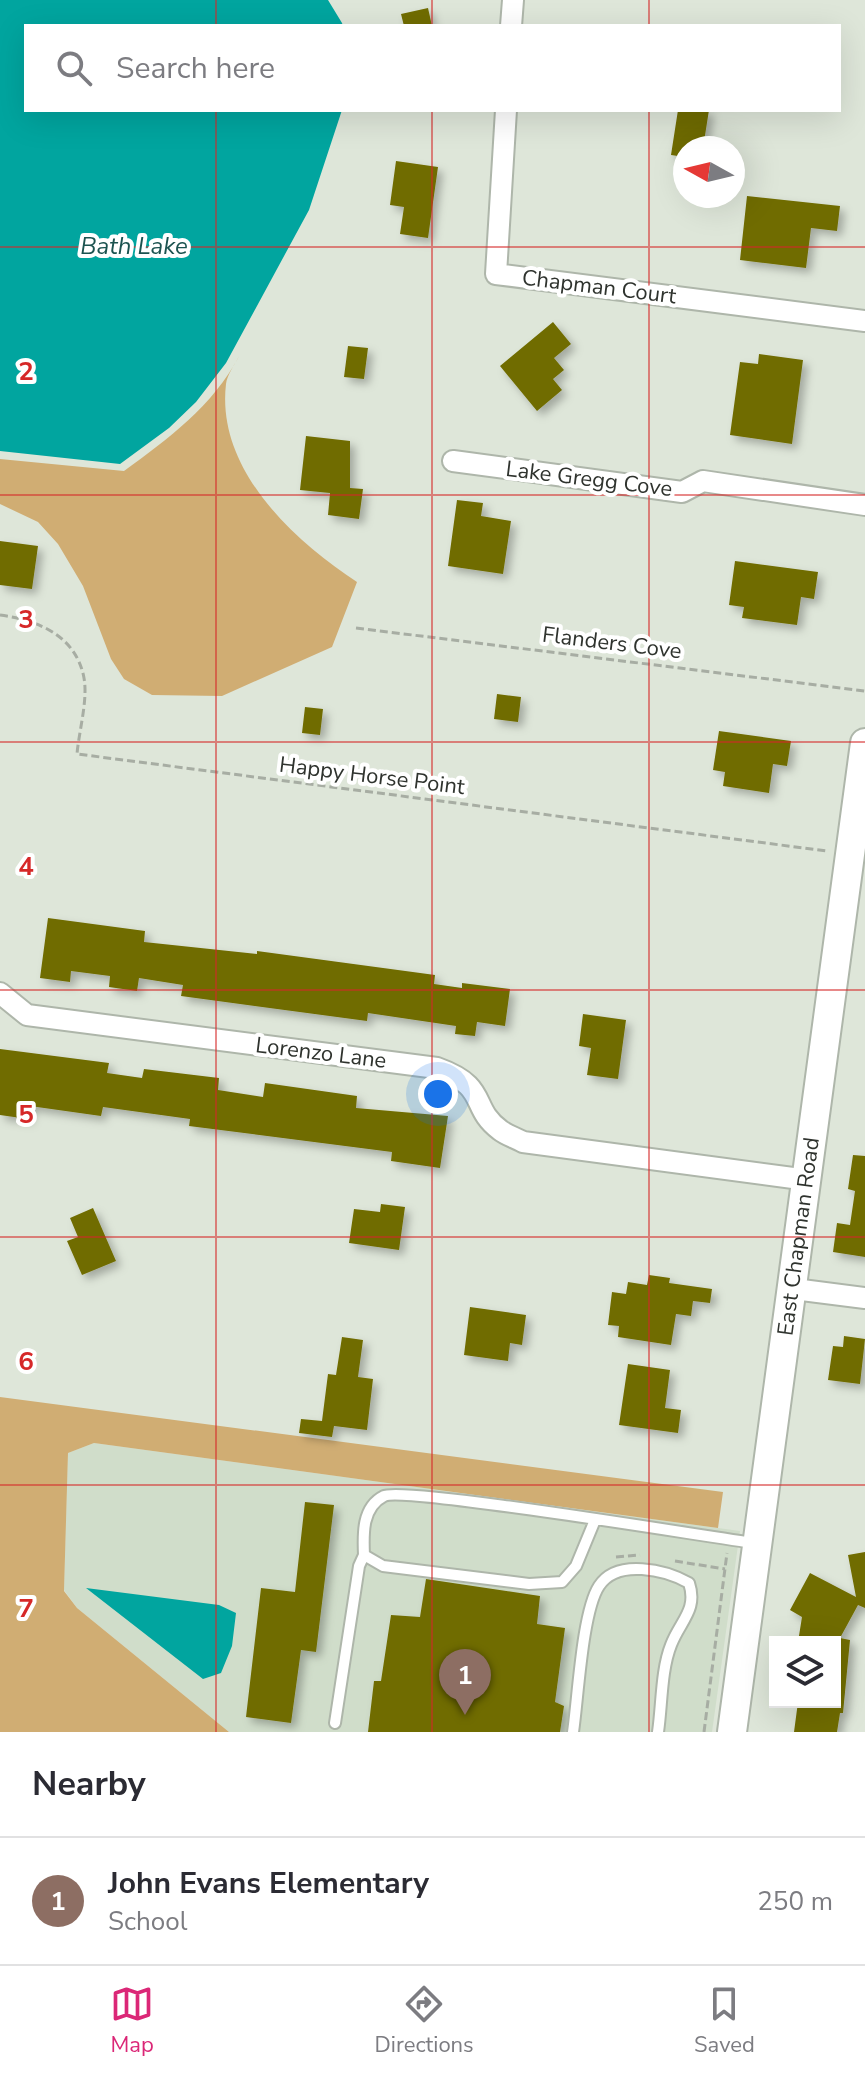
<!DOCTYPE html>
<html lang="en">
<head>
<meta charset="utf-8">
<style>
	body { margin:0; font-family:"Nunito Sans",sans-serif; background:#f2f2f3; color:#2b2b33 }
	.controls { position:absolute; right:24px; bottom:24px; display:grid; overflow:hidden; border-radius:0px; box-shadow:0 8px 32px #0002 }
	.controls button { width:72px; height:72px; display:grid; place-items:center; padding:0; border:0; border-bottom:2px solid #e1e1e2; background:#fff; color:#2b2b33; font:40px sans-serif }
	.compass { position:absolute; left:673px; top:136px; width:72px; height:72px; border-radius:50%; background:#fff; box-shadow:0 8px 32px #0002; rotate:278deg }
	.you { position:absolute; left:438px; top:1094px; width:28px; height:28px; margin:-20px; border:6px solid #fff; border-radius:50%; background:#1a73e8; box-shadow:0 0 0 12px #1a73e833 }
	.badge { display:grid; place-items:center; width:52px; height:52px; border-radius:50%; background:#db2777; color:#fff; font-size:26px; font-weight:700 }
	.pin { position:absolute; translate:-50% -66px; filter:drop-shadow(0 2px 4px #0008) }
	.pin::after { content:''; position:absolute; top:42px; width:28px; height:24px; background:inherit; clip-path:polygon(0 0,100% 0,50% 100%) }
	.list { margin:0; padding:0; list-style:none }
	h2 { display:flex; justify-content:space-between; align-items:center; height:104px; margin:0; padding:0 32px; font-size:34px }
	h2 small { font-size:26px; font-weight:400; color:#7c7c81 }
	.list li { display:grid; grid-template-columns:52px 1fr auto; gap:24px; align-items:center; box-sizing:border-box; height:128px; padding:0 32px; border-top:2px solid #e1e1e2 }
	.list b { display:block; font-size:30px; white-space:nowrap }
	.list p { margin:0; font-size:26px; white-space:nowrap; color:#7c7c81 }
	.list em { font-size:26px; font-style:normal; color:#7c7c81 }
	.icon { flex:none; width:44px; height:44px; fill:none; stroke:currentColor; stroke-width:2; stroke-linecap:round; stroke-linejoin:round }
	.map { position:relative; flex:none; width:865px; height:1732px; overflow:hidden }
	.search { position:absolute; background:#fff; box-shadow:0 8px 32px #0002; left:24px; right:24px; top:24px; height:88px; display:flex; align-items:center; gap:20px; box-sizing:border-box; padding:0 28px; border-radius:0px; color:#7c7c81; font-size:30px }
	.sheet { height:232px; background:#fff }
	nav { display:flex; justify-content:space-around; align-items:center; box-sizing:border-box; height:112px; border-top:2px solid #e1e1e2; background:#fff; font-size:22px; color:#7c7c81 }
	nav a { display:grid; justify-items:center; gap:4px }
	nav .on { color:#db2777 }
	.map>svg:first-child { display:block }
</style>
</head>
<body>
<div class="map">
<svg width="865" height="1732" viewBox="0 0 865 1732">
	<defs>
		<filter id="shadow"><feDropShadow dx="5" dy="5" stdDeviation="4" flood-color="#0004"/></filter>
	</defs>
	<rect width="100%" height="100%" fill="#dee6d9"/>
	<path fill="#d0ddca" d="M94,1443l646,88 -28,201h-483l-152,-124 -13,-18 4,-137z"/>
	<path fill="#d0ad73" d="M239,356c-4,8 -12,19 -13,28 -10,85 67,156 131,198l-25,65 -110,49 -70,-1 -28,-16 -13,-20 -28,-73 -25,-42 -20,-22 -38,-18v-45l124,12c44,-32 89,-65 115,-115z
		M0,1397l723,95 -5,36 -624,-85 -26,10 -4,138 13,17 152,124h-229z"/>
	<path fill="#01a59f" d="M0,0h328l14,23 1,3h-317v84h316l-33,100 -83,153 -30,39 -27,26 -49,36 -120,-13z
		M86,1588l133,17 17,8 -4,33 -11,27 -18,6z"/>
	<path fill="#706c00" filter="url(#shadow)" d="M428,8l4,18h-28l-3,-12z
		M678,110h31l-6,38h-18v9l-14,-2z
		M396,161l42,6 -10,71 -28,-4 4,-27 -14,-2z
		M747,196l93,10 -3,25 -26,-3 -5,40 -66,-8z
		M553,322l18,22 -17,14 10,12 -11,9 9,11 -25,21 -37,-45z
		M348,346l20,2 -4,31 -20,-2z
		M759,354l44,6 -11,84 -62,-9 10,-73 18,2z
		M306,436l44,5v47l13,1 -4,30 -31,-4 2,-22 -30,-3z
		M457,500l26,3 -2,13 30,5 -8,53 -55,-8z
		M0,541l38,5 -6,43 -32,-4z
		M735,561l83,11 -4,27 -13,-2 -4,28 -55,-7 2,-11 -15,-2z
		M497,694l24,3 -3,25 -24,-3z
		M305,707l18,2 -3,26 -18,-2z
		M719,731l72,10 -4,25 -14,-2 -4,29 -46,-7 2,-14 -12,-2z
		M48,918l97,13 -1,11 113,12v-3l178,24 -1,9 28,4v-5l48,6 -5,37 -28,-4 -2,14 -20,-2 1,-8 -88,-13 -1,8 -186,-25 2,-11 -44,-7 -2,13 -28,-4 1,-11 -39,-5 -1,11 -30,-4z
		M583,1014l43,6 -8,59 -31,-4 4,-27 -12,-2z
		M0,1049l109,14 -2,10 35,5 2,-9 75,9 -1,12 45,7 2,-14 92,13 -1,12 92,8 -8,52 -49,-7 1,-9 -203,-26 1,-7 -87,-12 -2,9 -71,-10 -2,13 -28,-4z
		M853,1155l12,1v101l-32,-5 4,-29 13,2 5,-34 -7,-2z
		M381,1204l24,3 -6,43 -50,-7 5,-34 26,3z
		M93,1208l23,53 -34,14 -15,-34 11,-4 -8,-19z
		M649,1275l21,3 -1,5 43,6 -2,14 -17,-2 -2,15 -15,-2 -5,31 -53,-8 1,-11 -11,-1 4,-33 14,2 2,-12 19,3z
		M470,1307l56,8 -4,30 -12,-2 -2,18 -44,-6z
		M844,1336l21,3 -5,45 -32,-4 5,-34 10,1z
		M342,1337l21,3 -5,37 15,2 -6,51 -33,-4 -2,11 -33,-4 2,-14 21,2 6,-47 8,1z
		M628,1364l42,6 -5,38 16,2 -3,23 -59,-8z
		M305,1502l29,3 -18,147 -15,-2 -10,73 -45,-6 15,-129 34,4z
		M865,1552v56l-7,-3 -18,33 10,2 -7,73h-3l-3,19h-43l4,-30h37v-60h-37l4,-25 -12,-7 20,-37 46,24 -8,-42z
		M426,1579l114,17 -3,28 28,4 -10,74 9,4 -4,26h-192l6,-51h7l10,-66 29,2z"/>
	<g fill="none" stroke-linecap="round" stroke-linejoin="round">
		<defs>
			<path id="lane" d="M595,1520l-19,46 -14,16 -33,2 -146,-18 -19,-11c-1,-21 -2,-48 20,-59 19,-10 324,41 370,47
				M335,1723l24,-157 5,-11
				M573,1732c5,-33 9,-120 26,-146 18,-28 67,-16 90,-3 9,27 -9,38 -18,62 -10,25 -9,60 -13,87"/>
			<path id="street" d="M511,26l2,-26
				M506,110l-10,164 369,47
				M453,461l229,31 21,-11 162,24
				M0,993l27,22 410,53c53,19 32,39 63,62 6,5 16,8 23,12l285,38
				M794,1289l71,9"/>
			<g id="secondary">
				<path id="s1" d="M732,1732l133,-989"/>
			</g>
		</defs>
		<use href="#lane" stroke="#aeb6aa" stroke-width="14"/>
		<use href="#street" stroke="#aeb6aa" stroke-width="24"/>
		<use href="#secondary" stroke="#aeb6aa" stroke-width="32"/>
		<path stroke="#a7ada3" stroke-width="3" stroke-dasharray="8 4" stroke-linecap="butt" d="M0,615c37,5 76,20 84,63 4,22 -5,53 -7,76l750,97
			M356,628l509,63
			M616,1557l24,-2
			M675,1561l50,8
			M704,1732l23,-179"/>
		<use href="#lane" stroke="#fff" stroke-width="10"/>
		<use href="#street" stroke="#fff" stroke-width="20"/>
		<use href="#secondary" stroke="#fff" stroke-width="28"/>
	</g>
	<path fill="none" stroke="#d62828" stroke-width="2" stroke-opacity="0.55" d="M216,0v26M432,0v26M649,0v26M216,110v1622M432,110v1622M649,110v1622M0,247h865M0,495h865M0,742h865M0,990h865M0,1237h865M0,1485h865"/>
	<g text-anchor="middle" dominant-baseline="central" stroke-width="8" stroke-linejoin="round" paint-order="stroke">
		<g font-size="22" fill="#2f332e" stroke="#fff">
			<text transform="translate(599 287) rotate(7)">Chapman Court</text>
			<text transform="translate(589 479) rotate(7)">Lake Gregg Cove</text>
			<text transform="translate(612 643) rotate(7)">Flanders Cove</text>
			<text transform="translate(372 776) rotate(7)">Happy Horse Point</text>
			<text transform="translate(321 1053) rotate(7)">Lorenzo Lane</text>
			<text stroke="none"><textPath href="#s1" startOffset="500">East Chapman Road</textPath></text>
		</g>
		<g font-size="24" font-style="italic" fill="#1c5350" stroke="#fff">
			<text x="134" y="246">Bath Lake</text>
		</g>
	</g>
	<g font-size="26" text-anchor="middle" font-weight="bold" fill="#d62828" stroke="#fff" stroke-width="8" stroke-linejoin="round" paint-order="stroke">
		<text x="26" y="380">2</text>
		<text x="26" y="628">3</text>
		<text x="26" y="875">4</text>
		<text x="26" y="1123">5</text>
		<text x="26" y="1370">6</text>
		<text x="26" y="1617">7</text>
	</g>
</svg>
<div class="controls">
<button><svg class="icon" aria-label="layers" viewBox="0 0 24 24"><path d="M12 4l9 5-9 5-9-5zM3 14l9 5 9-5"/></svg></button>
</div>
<svg class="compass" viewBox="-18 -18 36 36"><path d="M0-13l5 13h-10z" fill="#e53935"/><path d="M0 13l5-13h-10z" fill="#7c7c81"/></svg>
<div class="you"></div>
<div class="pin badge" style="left:465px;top:1715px;background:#8d6e63">1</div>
<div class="search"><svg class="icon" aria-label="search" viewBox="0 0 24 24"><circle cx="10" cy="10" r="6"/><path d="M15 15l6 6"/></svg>Search here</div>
</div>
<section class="sheet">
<h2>Nearby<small></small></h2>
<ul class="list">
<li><span class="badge" style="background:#8d6e63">1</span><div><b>John Evans Elementary</b><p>School</p></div><em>250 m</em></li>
</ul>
</section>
<nav>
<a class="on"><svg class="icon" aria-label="map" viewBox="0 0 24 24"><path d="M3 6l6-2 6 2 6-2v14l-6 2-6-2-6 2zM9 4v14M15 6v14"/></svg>Map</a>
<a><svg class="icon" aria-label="directions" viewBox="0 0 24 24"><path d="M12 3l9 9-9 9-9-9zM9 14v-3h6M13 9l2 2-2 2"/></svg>Directions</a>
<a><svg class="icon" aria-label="saved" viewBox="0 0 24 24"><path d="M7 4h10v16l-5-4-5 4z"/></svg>Saved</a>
</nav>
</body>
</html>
